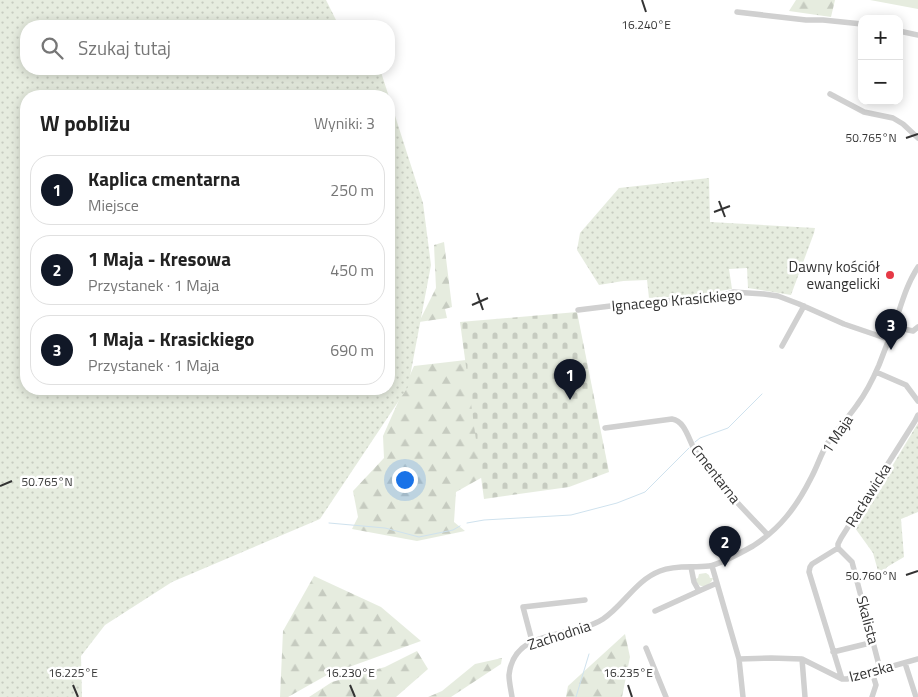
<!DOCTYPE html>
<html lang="pl">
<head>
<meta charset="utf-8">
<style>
	body { margin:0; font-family:"Titillium Web",sans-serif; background:#f2f2f2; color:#222 }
	.controls { position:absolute; right:15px; top:15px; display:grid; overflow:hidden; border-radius:10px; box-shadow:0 2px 12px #0003 }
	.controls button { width:45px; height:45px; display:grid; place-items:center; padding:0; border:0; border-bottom:1px solid #e0e0e0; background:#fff; color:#222; font:25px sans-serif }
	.you { position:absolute; left:404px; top:479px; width:18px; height:18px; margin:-12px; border:4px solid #fff; border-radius:50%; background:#1a73e8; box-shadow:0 0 0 8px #1a73e833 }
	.badge { display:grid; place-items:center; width:32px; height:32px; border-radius:50%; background:#111827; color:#fff; font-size:16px; font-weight:700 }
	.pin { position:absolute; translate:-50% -41px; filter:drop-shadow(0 1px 2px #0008) }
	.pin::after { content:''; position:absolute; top:26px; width:18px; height:15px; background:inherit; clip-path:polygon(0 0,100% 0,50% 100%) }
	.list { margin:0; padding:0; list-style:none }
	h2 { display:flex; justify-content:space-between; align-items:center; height:65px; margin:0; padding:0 20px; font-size:21px }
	h2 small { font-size:16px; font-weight:400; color:#767676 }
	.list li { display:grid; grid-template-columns:32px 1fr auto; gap:15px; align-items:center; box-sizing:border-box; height:70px; margin:0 10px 10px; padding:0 10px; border:1px solid #e0e0e0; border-radius:20px }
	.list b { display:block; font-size:19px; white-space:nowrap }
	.list p { margin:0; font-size:16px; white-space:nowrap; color:#767676 }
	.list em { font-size:16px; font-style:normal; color:#767676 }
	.icon { flex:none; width:28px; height:28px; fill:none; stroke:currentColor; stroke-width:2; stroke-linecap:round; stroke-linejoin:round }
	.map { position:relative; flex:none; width:918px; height:697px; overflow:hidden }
	.search { position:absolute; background:#fff; box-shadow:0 2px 12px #0003; left:20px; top:20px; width:375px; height:55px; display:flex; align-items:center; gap:12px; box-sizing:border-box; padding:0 18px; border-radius:20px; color:#767676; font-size:19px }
	.panel { position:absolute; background:#fff; box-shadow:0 2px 12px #0003; left:20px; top:90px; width:375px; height:305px; border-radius:20px }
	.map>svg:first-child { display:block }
</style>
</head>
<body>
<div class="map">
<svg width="918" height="697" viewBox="0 0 918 697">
	<defs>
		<pattern id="forest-firs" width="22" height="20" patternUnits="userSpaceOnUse" patternTransform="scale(1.25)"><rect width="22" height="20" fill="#e6ecdf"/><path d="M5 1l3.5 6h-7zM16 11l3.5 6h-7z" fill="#c6cbc0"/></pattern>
		<pattern id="cemetery-stones" width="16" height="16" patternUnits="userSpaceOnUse" patternTransform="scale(1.25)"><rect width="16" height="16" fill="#e6ecdf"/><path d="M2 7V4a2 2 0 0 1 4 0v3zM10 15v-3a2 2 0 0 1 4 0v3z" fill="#c6cbc0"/></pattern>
		<pattern id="park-dots" width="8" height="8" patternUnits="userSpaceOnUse" patternTransform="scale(1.25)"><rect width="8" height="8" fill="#e6ecdf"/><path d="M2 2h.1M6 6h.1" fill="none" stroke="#c6cbc0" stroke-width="1.8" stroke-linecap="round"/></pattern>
	</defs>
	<rect width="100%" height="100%" fill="#fff"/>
	<path fill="#e6ecdf" d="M870,0h48v9z
		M706,573l3,2 1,3h3c-1,5 -8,11 -14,7 -1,-1 -3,-4 -4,-6l3,-1 1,-4z"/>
	<path fill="url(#forest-firs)" d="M796,0h39l-4,17 -42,-6z
		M444,242l8,65 -7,2 2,9 -28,4 17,-34 -2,-43z
		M466,360l22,114 -32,18 -2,30 11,9 -48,10 -65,-12 6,-12 -5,-26 31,-33 -1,-22 31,-70z
		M314,576l67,31 40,34 -94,34 -39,22h-8l3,-66z
		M625,634l5,23 -8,40h-56l2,-11z
		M417,651l11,18 -32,28h-87l23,-15 53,-15z
		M502,658l-1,6 -50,33h-23l14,-6 33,-27z"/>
	<path fill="url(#cemetery-stones)" d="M577,312l32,160 -40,15 -85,12 -24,-177z"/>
	<path fill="url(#park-dots)" fill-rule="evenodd" d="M0,0h326l13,26h-313v43h354l43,134 8,62 -23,122 -88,132 -148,63 -67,43 -24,31 1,41h-82zM389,96v293h-363v-293z
		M709,178l1,44 105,6 -1,5 -23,62 -43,-7 -1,-20 -18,1 3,20 -36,6 -47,3 -2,-18 -24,1 -24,4 -22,-35 3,-17 39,-45z
		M918,423v89l-17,7 3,38 -17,10 -7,11 -7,-25 -18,-25z"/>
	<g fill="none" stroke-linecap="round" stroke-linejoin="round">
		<path stroke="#cfe2ee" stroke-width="1" d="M695,442l5,-4 28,-10 34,-34
			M329,523l56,5 34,9 34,-7 7,-4
			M467,523l17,-3 87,-5 46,-12 28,-11 44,-44
			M576,697l13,-43"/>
		<path stroke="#d0d0d0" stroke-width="5.5" d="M737,12l69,8h17l39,4
			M899,31l19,4
			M830,94l34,18 29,6 10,6 15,14
			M578,310l57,-7 56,-4 24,-1 18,-6 31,2 14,2 21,8 45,20 44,15
			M894,327l19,4 5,-4
			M782,346l22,-40
			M876,372l30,13 12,16
			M605,428l67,-9c14,2 17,23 24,33 21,30 47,57 72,83
			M838,548l14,14 28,107
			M712,566l27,93 4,38
			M691,567l3,15 5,9 18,-8
			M655,611l44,-20
			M532,641l-9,-34 62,-7
			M646,648l20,49
			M833,652l41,-10
			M739,659l32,-1 31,1 40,20h5l71,-20
			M802,659l3,38
			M905,663l11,34
			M842,679l-33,-107 1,-5 2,-3 26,-16v-4l3,-6 74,-117 3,-6
			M512,697c-1,-7 -3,-15 -3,-22 5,-48 63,-36 94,-56 20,-13 33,-39 57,-48 16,-6 32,-3 49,-5 9,-1 35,-15 44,-20 27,-17 44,-40 58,-68 6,-11 10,-24 16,-34 9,-14 21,-26 30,-39 9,-12 16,-26 22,-40 5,-13 10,-26 15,-39 7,-20 12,-41 24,-59
			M872,697l4,-12 -4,-13"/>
	</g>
	<path fill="none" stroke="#333" stroke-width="2" d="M642,0l4,12M906,138l12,-4M719,201l6,16M714,212l16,-6M477,293l6,17M472,305l16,-7M0,486l12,-5M906,575l12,-4M73,685l5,12M350,685l5,12M628,685l4,12"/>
	<circle fill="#e63946" stroke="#fff" stroke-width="2" cx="890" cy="275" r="5"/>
	<g text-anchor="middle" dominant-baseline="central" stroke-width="5" stroke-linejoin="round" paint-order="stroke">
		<g font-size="15" fill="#333" stroke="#fff" text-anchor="end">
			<text x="880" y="266">Dawny kościół<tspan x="880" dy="17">ewangelicki</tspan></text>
		</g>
		<g font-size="15" fill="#333" stroke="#fff">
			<text transform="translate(677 300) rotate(-5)">Ignacego Krasickiego</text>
			<text transform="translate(837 434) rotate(-56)">1 Maja</text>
			<text transform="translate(716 474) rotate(52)">Cmentarna</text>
			<text transform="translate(868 495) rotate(-58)">Racławicka</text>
			<text transform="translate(868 620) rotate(75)">Skalista</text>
			<text transform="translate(559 635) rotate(-18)">Zachodnia</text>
			<text transform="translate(871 671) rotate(-15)">Izerska</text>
		</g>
	</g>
	<g font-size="12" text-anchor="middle" fill="#333" stroke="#fff" stroke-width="5" stroke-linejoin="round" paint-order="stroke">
		<text x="646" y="29">16.240°E</text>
		<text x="871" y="142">50.765°N</text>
		<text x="47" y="486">50.765°N</text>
		<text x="871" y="580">50.760°N</text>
		<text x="73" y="677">16.225°E</text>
		<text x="350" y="677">16.230°E</text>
		<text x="628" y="677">16.235°E</text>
	</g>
</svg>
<div class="controls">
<button>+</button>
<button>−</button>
</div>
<div class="you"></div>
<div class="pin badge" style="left:570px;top:400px">1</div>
<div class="pin badge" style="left:725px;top:567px">2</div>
<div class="pin badge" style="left:891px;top:350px">3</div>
<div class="search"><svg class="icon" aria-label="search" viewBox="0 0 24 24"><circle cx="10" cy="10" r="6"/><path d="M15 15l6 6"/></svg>Szukaj tutaj</div>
<section class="panel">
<h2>W pobliżu<small>Wyniki: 3</small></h2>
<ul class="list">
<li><span class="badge">1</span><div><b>Kaplica cmentarna</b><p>Miejsce</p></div><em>250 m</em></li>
<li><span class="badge">2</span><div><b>1 Maja - Kresowa</b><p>Przystanek · 1 Maja</p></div><em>450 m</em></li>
<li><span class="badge">3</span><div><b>1 Maja - Krasickiego</b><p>Przystanek · 1 Maja</p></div><em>690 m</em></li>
</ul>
</section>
</div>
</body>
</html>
